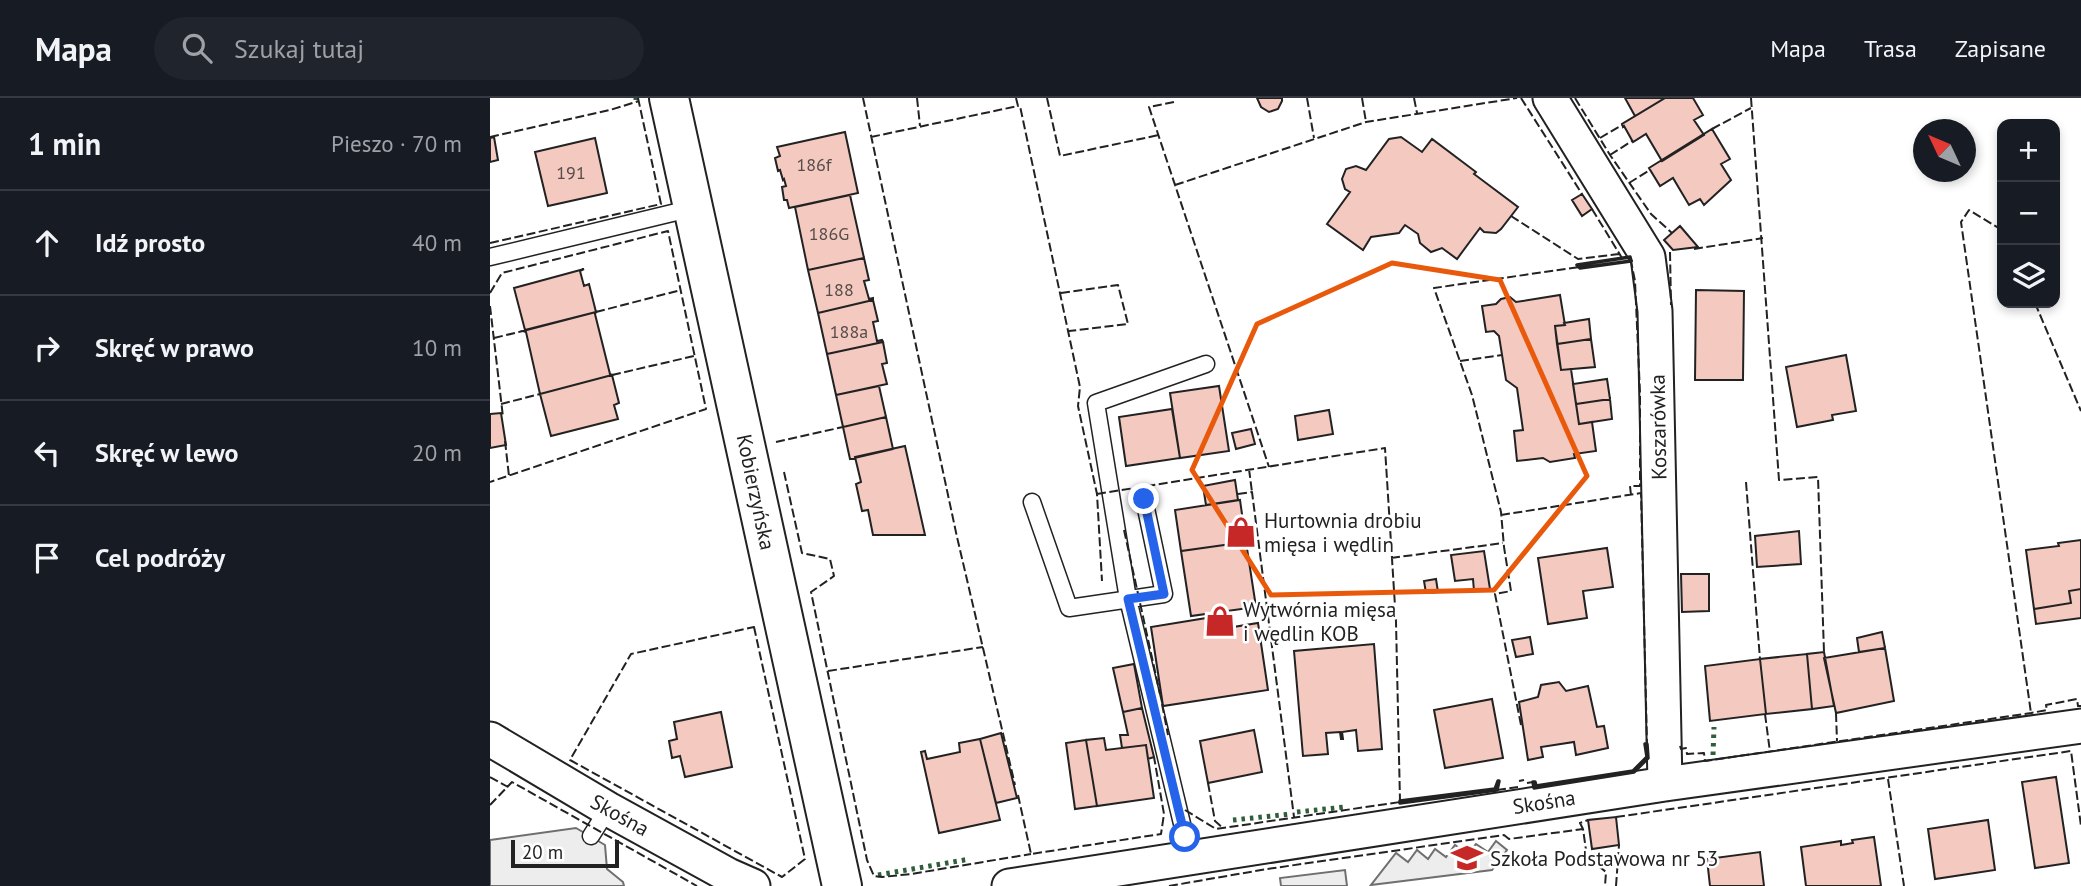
<!DOCTYPE html>
<html lang="pl">
<head>
<meta charset="utf-8">
<style>
	body { margin:0; font-family:"PT Sans",sans-serif; background:#20242c; color:#f1f3f6 }
	.controls { position:absolute; right:21px; top:21px; display:grid; overflow:hidden; border-radius:14px; box-shadow:0 4px 10px #0003 }
	.controls button { width:63px; height:63px; display:grid; place-items:center; padding:0; border:0; border-bottom:2px solid #363941; background:#171b24; color:#f1f3f6; font:35px sans-serif }
	.compass { position:absolute; left:1423px; top:21px; width:63px; height:63px; border-radius:50%; background:#171b24; box-shadow:0 4px 10px #0003; rotate:314deg }
	.scale { position:absolute; left:21px; bottom:18px; width:108px; box-sizing:border-box; padding-left:7px; border:4px solid #222; border-top:0; font-size:19px; line-height:24px; white-space:nowrap; color:#222; -webkit-text-stroke:5px #fff; paint-order:stroke }
	.stop { position:absolute; width:21px; height:21px; margin:-16px; border:5px solid #2563eb; border-radius:50%; background:#fff }
	.stop.end { background:#2563eb; border-color:#fff; box-shadow:0 2px 7px #0008 }
	.list { margin:0; padding:0; list-style:none }
	h2 { display:flex; justify-content:space-between; align-items:center; height:91px; margin:0; padding:0 28px; font-size:30px }
	h2 small { font-size:23px; font-weight:400; color:#9ea1a6 }
	.list li { display:grid; grid-template-columns:46px 1fr auto; gap:21px; align-items:center; box-sizing:border-box; height:105px; padding:0 28px; border-top:2px solid #363941 }
	.list b { display:block; font-size:26px; white-space:nowrap }
	.list em { font-size:23px; font-style:normal; color:#9ea1a6 }
	.icon { flex:none; width:38px; height:38px; fill:none; stroke:currentColor; stroke-width:2; stroke-linecap:round; stroke-linejoin:round }
	.map { position:relative; flex:none; width:1591px; height:788px; overflow:hidden }
	header { display:flex; align-items:center; gap:42px; box-sizing:border-box; height:98px; padding:0 35px; background:#171b24; border-bottom:2px solid #363941 }
	header strong { font-size:33px }
	nav { display:flex; gap:38px; margin-inline-start:auto; font-size:24px }
	.search { width:490px; height:63px; background:#20242c; display:flex; align-items:center; gap:18px; box-sizing:border-box; padding:0 24px; border-radius:38px; color:#9ea1a6; font-size:26px }
	main { display:flex }
	aside { flex:1; background:#171b24 }
	.map>svg:first-child { display:block }
</style>
</head>
<body>
<header>
<strong>Mapa</strong>
<div class="search"><svg class="icon" aria-label="search" viewBox="0 0 24 24"><circle cx="10" cy="10" r="6"/><path d="M15 15l6 6"/></svg>Szukaj tutaj</div>
<nav><a>Mapa</a><a>Trasa</a><a>Zapisane</a></nav>
</header>
<main>
<aside>
<h2>1 min<small>Pieszo · 70 m</small></h2>
<ul class="list">
<li><svg class="icon" aria-label="ahead" viewBox="0 0 24 24"><path d="M12 20V5M6 11l6-6 6 6"/></svg><div><b>Idź prosto</b></div><em>40 m</em></li>
<li><svg class="icon" aria-label="right" viewBox="0 0 24 24"><path d="M7 20v-9h11M14 6l5 5-5 5"/></svg><div><b>Skręć w prawo</b></div><em>10 m</em></li>
<li><svg class="icon" aria-label="left" viewBox="0 0 24 24"><path d="M17 20v-9H6M10 6l-5 5 5 5"/></svg><div><b>Skręć w lewo</b></div><em>20 m</em></li>
<li><svg class="icon" aria-label="arrive" viewBox="0 0 24 24"><path d="M6 21V4h12l-3 4 3 4H6"/></svg><div><b>Cel podróży</b></div></li>
</ul>
</aside>
<div class="map">
<svg width="1591" height="788" viewBox="0 0 1591 788">
	<rect width="100%" height="100%" fill="#fff"/>
	<path fill="#ededed" stroke="#6f6f6f" stroke-width="2" d="M86,730l29,17 2,24 16,13 1,4h-134v-46z
		M1006,743l11,9 -15,20 -121,15 25,-32 12,9 9,-12 11,9 7,-10 11,8 9,-12 12,9 9,-10 12,8z
		M855,772l2,16h-66l-1,-8z"/>
	<path fill="#f3c9c0" stroke="#222" stroke-width="2" d="M767,0h25v3l-4,8 -9,3 -8,-5z
		M1135,0h40l-30,18z
		M1175,0h28l10,17 -9,5 10,15 -42,26 -16,-27 -13,8 -9,-16 -1,1 -1,-3z
		M1222,31l18,30 -9,5 10,16 -27,25 -4,-6 -11,6 -16,-27 -13,8 -11,-18z
		M355,34l13,61 -69,15 -2,-8h-3l-2,-13 4,-1 -2,-7 -1,1 -3,-10 -2,1 -3,-13 5,-2 -3,-9z
		M4,39l4,23 -8,2v-24z
		M911,39l21,15 10,-13 44,33 -2,2 44,33 -17,22 -5,4 -12,-1 -4,-4 -23,31 -15,-11 -11,4 -11,-9 -2,-9 -13,-9 -6,8 -28,4 -8,13 -36,-26 23,-32 -5,-3 -3,-10 4,-10 10,-3 10,4 23,-31z
		M105,40l12,55 -59,13 -13,-54z
		M1092,96l10,15 -10,7 -10,-16z
		M360,97l14,63 -56,12 -13,-63z
		M1190,128l18,21 -25,3 -9,-10z
		M374,160l5,22 -5,1 5,18 4,-1v2l-55,13 -10,-43z
		M94,171l-4,2 4,15 5,-2 7,28 -71,18 -11,-42z
		M1206,192l48,1 -1,89h-48z
		M1070,197l5,30 -10,1 6,44 10,-1 8,55 13,-2 4,29 -22,3 1,4 -25,4 -7,-4 -26,3 -3,-30 9,-1 -6,-42 -11,-8 -7,-44 -5,-5 -8,1 -4,-26 14,-2 5,-5 9,-2 6,5z
		M383,202l5,21 -5,1 4,19 5,-1 1,2 -56,12 -9,-41z
		M106,214l-1,2 15,60 2,1 -72,19 -14,-62 -3,-1z
		M1099,221l2,20 -34,5 -2,-18 10,-1 -1,-2z
		M1101,241l4,28 -34,3 -4,-26z
		M393,244l4,21 -5,1 5,20 -51,11 -9,-41z
		M1356,257l10,56 -24,4 1,5 -36,7 -11,-60z
		M122,277l7,28 -5,2 4,14 -67,17 -11,-42z
		M1117,281l3,20 -34,5 -3,-20z
		M389,288l7,31 -43,10 -7,-32z
		M729,288l10,65 -49,7 -10,-65z
		M1120,301l2,20 -33,5 -3,-20z
		M682,311l8,49 -54,8 -7,-49z
		M839,312l4,24 -35,6 -3,-24z
		M11,315l5,32 -16,3v-34z
		M396,319l7,32 -43,10 -7,-32z
		M761,331l4,15 -19,5 -4,-16z
		M415,348l20,89h-52l-5,-25 -6,1 -6,-27 5,-2 -6,-25z
		M745,382l3,20 -32,5 -3,-19z
		M750,402l6,42 -65,9 -6,-41z
		M1309,433l2,33 -44,3 -2,-31z
		M1591,442v49l-12,2 2,12 -37,6 -8,-59 33,-4 -1,-3z
		M756,444l10,65 -65,9 -10,-65z
		M1117,450l6,39 -30,4 4,27 -39,6 -10,-66z
		M994,453l6,38 -16,2 -1,-12 -18,2 -4,-26z
		M1191,476h28v37l-27,1z
		M946,481l2,13 -12,1 -2,-12z
		M1591,491v29l-45,6 -2,-15 37,-6 -2,-12z
		M741,516l2,13 25,-4 10,67 -105,16 -12,-79z
		M1392,534l3,16 -26,4 -2,-14z
		M1040,539l3,17 -17,3 -4,-17z
		M884,546l8,105 -24,2 -2,-21 -14,2 1,7h-2l-1,-7 -14,1 2,21 -25,2 -9,-105z
		M1395,550l9,53 -58,12 -12,-55z
		M1334,554l10,54 -22,3 -5,-55z
		M1317,556l5,55 -46,5 -6,-55z
		M1270,561l6,55 -56,7 -5,-55z
		M644,566l8,44 -19,4 -10,-44z
		M1069,584l7,9 22,-5 9,41 7,-1 4,22 -32,7 -2,-13 -33,5 2,10 -15,3 -9,-58 19,-5 3,-12z
		M1002,601l11,59 -58,10 -11,-58z
		M652,610l12,49 -6,2 -2,-14 -24,3 -2,-13h8l-5,-23z
		M231,614l11,55 -47,10 -5,-21 -8,2 -3,-17 8,-2 -3,-17z
		M764,632l8,42 -54,11 -8,-42z
		M511,635l16,65 -21,5 -16,-64z
		M614,640l2,12 40,-5 8,53 -57,8 -11,-66z
		M490,641l20,81 -61,13 -18,-81 4,-1 2,8 33,-7 -1,-9z
		M596,642l11,66 -22,3 -9,-66z
		M1566,679l13,86 -34,5 -13,-86z
		M1126,719l3,28 -27,4 -4,-29z
		M1498,722l7,50 -60,9 -7,-50z
		M1384,739l7,49h-75l-5,-39 40,-6v4l12,-2 -1,-3z
		M1270,754l4,34h-54l-3,-27z"/>
	<g fill="none" stroke-linecap="round" stroke-linejoin="round">
		<defs>
			<path id="service" d="M0,159l203,-49
				M542,404l37,106 95,-14 -20,-95
				M101,738l17,-27
				M700,759l-62,-258 -32,-196 110,-39"/>
			<path id="minor" d="M1060,0l98,159 7,54 10,473
				M0,641l118,70 120,66 25,11
				M519,788l656,-102 416,-58"/>
			<path id="tertiary" d="M179,0l173,788"/>
		</defs>
		<use href="#service" stroke="#222" stroke-width="19"/>
		<use href="#minor" stroke="#222" stroke-width="37"/>
		<use href="#tertiary" stroke="#222" stroke-width="42"/>
		<use href="#service" stroke="#fff" stroke-width="16"/>
		<use href="#minor" stroke="#fff" stroke-width="33"/>
		<use href="#tertiary" stroke="#fff" stroke-width="38"/>
		<path stroke="#2f5e38" stroke-width="5" stroke-dasharray="3.5 5" stroke-linecap="butt" d="M146,0v2
			M1223,657l1,-28
			M807,714l48,-5
			M743,722l58,-6
			M388,777l92,-16"/>
		<path stroke="#222" stroke-width="2" stroke-dasharray="9 3.5" stroke-linecap="butt" d="M373,0l94,439 58,248
			M427,0l3,28
			M526,0l2,8h2l60,281 -2,19 19,88 5,87
			M557,0l13,58 99,-21
			M817,0l7,40
			M872,0l4,24
			M924,0l3,15
			M1031,0l61,96
			M1085,0l35,57 41,59 21,19
			M1261,0l28,382 39,-3 6,175
			M684,4l-25,5 120,360
			M1222,31l39,-21
			M0,39l120,-27 29,-9
			M381,39l147,-31
			M1110,40l22,-13
			M1120,57l22,-14
			M1139,85l21,-13
			M685,87l191,-63 151,-24
			M1102,111l30,49
			M1021,118l67,43 41,-5
			M1512,132l-33,-20 -8,12 70,491
			M0,145l171,-39 -23,-106
			M1204,151l69,-11
			M1180,154l1,53
			M0,195l12,-20 166,-42 38,178 -216,73
			M571,195l57,-8 10,39 -59,7
			M1545,205l46,108
			M0,208l13,111
			M106,214l85,-22
			M4,240l29,-7
			M970,263l42,-6
			M122,277l82,-19
			M11,306l39,-10
			M15,343l4,35
			M286,344l67,-15
			M759,371l3,23
			M294,374l18,81 28,6 4,17 -23,16 56,268 7,16 8,1 29,-3 120,-20
			M1256,384l14,177
			M607,396l288,-46 11,174 4,179
			M748,396l14,-2 42,325
			M1141,397l-1,-9h10v-93l-5,-112 -4,-20 5,-1
			M1011,417l140,-22 6,251
			M634,432l36,164
			M901,460l112,-15
			M264,529l51,232 -23,18 -212,-117 61,-106z
			M338,573l155,-24
			M672,606l6,31
			M1346,615l1,28
			M1275,616l5,38
			M1031,627l-26,-131 16,-3 -7,-44 -3,-35 -23,-93 -6,-24 -38,-107 145,-21
			M1190,648l1,3 5,-1 1,6 17,-1 1,8 326,-48 16,-3 -1,-5 31,-6 1,7h3
			M0,679l18,10
			M1398,681l16,107
			M1029,683l5,-1
			M718,685l7,38 8,7
			M1037,685l6,-1
			M1007,692l21,-3
			M528,697l13,59 130,-20 3,-20 -10,-57
			M0,707l22,-23 185,104
			M695,712l31,19 184,-27
			M1126,719l455,-66 10,75
			M1093,731l-3,-6 8,-3
			M679,788l98,-17 237,-34 5,4 74,-10 4,28 19,15 -1,14
			M1126,788l3,-41"/>
		<path stroke="#222" stroke-width="3.5" d="M1140,159l1,4 -51,7 -3,-3z
			M1155,646h2l1,14 -14,14 -100,16 -1,-6h2l1,4 97,-15 14,-14z
			M1008,683h1l-2,9 -97,13v-2l95,-12z"/>
	</g>
	<g fill="none" stroke-linecap="round" stroke-linejoin="round">
		<path stroke="#2563eb" stroke-width="9" d="M654,401l20,95 -36,5 57,238"/>
	</g>
	<path fill="none" stroke="#e8590c" stroke-width="5" stroke-linejoin="round" d="M902,165l108,17 87,196 -93,114 -223,5 -79,-125 65,-146z"/>
	<defs>
		<symbol id="shop-bare" viewBox="-9 -9 18 18"><path d="M-5-2.5h2.3a2.7 3.5 0 0 1 5.4 0H5L5.5 6h-11ZM-1.5-2.5h3a1.5 2.3 0 0 0-3 0Z" fill="#c62828" stroke="#fff" stroke-width="2.5" paint-order="stroke"/></symbol>
		<symbol id="school-bare" viewBox="-9 -9 18 18"><path d="M0-5L7-2L0 1L-7-2ZM-4 1L0 2.5L4 1V4Q0 6-4 4Z" fill="#c62828" stroke="#fff" stroke-width="2.5" paint-order="stroke"/></symbol>
	</defs>
	<g fill-rule="evenodd">
		<use href="#shop-bare" x="729" y="412" width="44" height="44"/>
		<use href="#shop-bare" x="708" y="501" width="44" height="44"/>
		<use href="#school-bare" x="955" y="738" width="44" height="44"/>
	</g>
	<g text-anchor="middle" dominant-baseline="central" stroke-width="5" stroke-linejoin="round" paint-order="stroke">
		<g font-size="18" fill="#564c4a">
			<text x="324" y="66">186f</text>
			<text x="81" y="74">191</text>
			<text x="339" y="135">186G</text>
			<text x="349" y="191">188</text>
			<text x="359" y="233">188a</text>
		</g>
		<g font-size="21" fill="#222" stroke="#fff">
			<text transform="translate(1168 329) rotate(-91)">Koszarówka</text>
			<text transform="translate(266 394) rotate(78)">Kobierzyńska</text>
			<text transform="translate(1054 704) rotate(-9)">Skośna</text>
			<text transform="translate(130 717) rotate(29)">Skośna</text>
		</g>
		<g font-size="21" fill="#222" stroke="#fff" text-anchor="start">
			<text x="774" y="422">Hurtownia drobiu<tspan x="774" dy="24">mięsa i wędlin</tspan></text>
			<text x="753" y="511">Wytwórnia mięsa<tspan x="753" dy="24">i wędlin KOB</tspan></text>
			<text x="1000" y="760">Szkoła Podstawowa nr 53</text>
		</g>
	</g>
</svg>
<div class="controls">
<button>+</button>
<button>−</button>
<button><svg class="icon" aria-label="layers" viewBox="0 0 24 24"><path d="M12 4l9 5-9 5-9-5zM3 14l9 5 9-5"/></svg></button>
</div>
<svg class="compass" viewBox="-18 -18 36 36"><path d="M0-13l5 13h-10z" fill="#e53935"/><path d="M0 13l5-13h-10z" fill="#9ea1a6"/></svg>
<div class="scale">20 m</div>
<div class="stop" style="left:695px;top:739px"></div>
<div class="stop end" style="left:654px;top:401px"></div>
</div>
</main>
</body>
</html>
